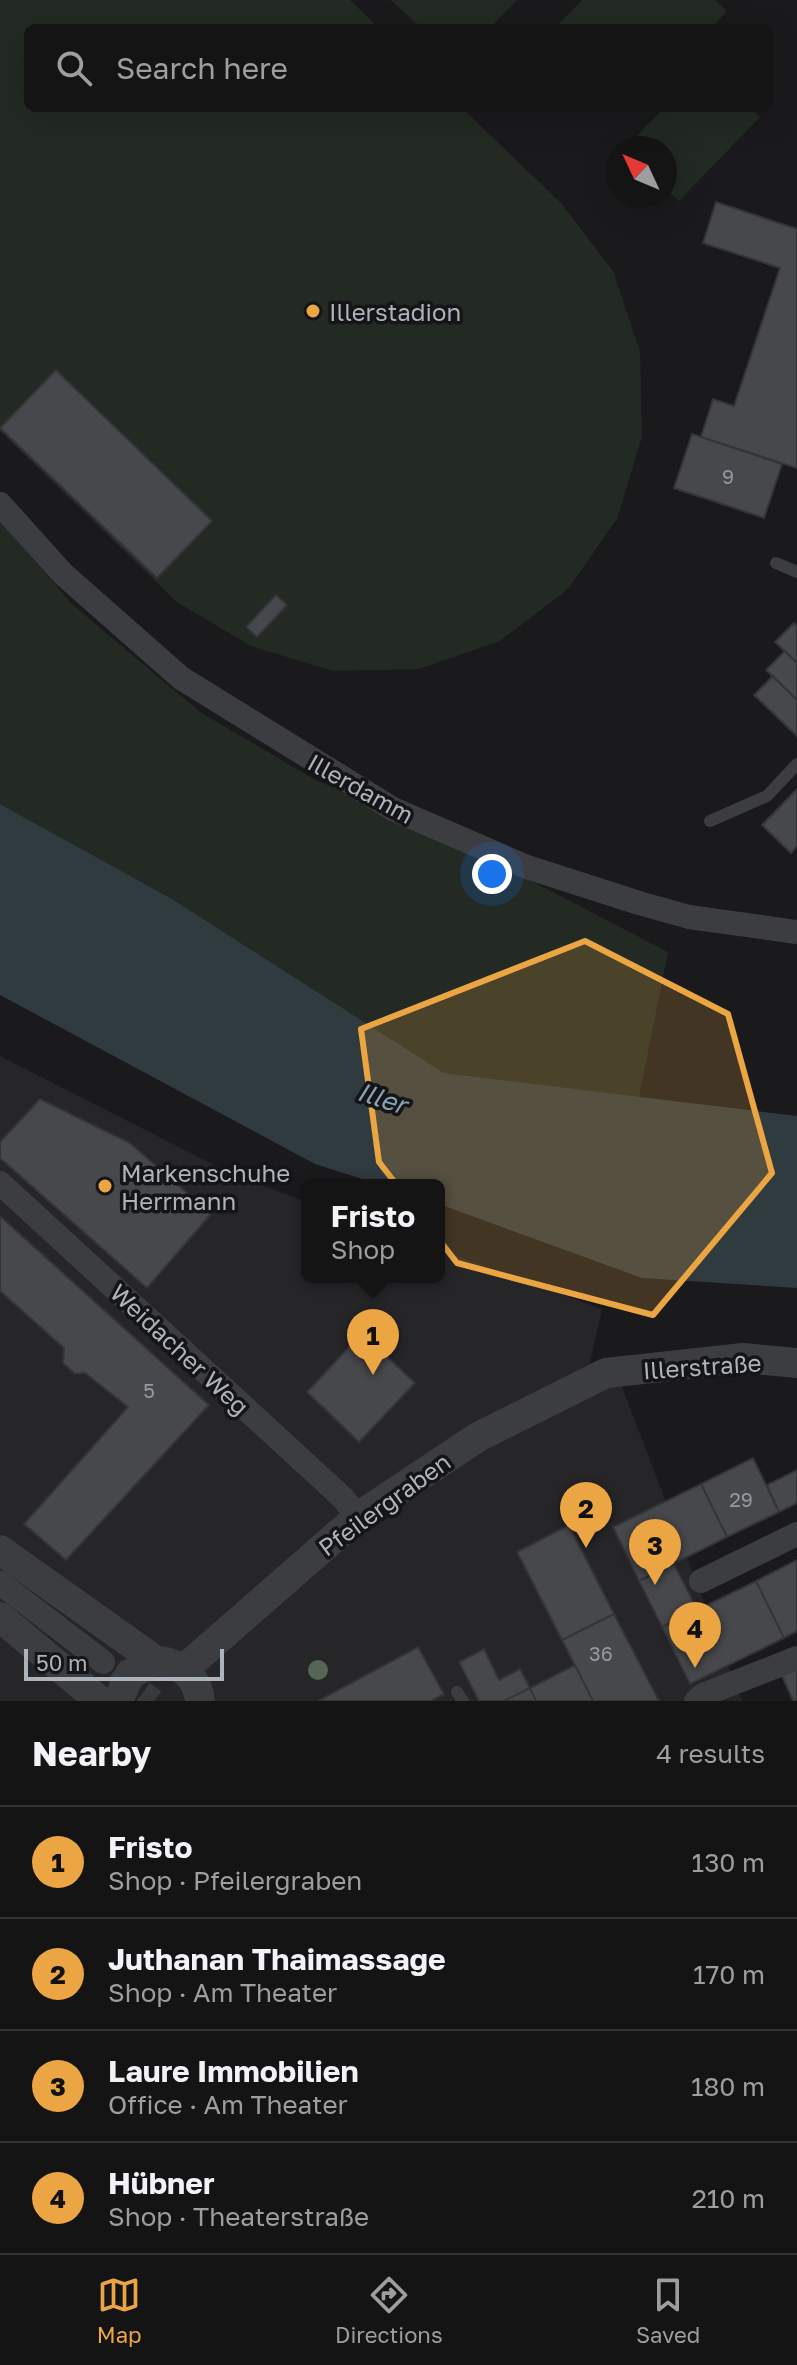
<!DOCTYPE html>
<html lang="en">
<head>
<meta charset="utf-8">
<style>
	body { margin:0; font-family:"Golos Text",sans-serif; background:#1d1d1e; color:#f1f3f6 }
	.compass { position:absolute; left:605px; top:136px; width:72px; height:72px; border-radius:50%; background:#141415; box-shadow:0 8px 32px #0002; rotate:314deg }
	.scale { position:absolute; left:24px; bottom:20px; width:200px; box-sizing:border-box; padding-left:8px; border:4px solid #adb3bb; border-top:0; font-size:22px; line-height:28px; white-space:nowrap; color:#adb3bb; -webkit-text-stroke:6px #151517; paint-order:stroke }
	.you { position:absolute; left:492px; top:874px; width:28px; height:28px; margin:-20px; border:6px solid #fff; border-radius:50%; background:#1a73e8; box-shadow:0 0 0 12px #1a73e833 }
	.badge { display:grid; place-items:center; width:52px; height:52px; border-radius:50%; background:#eca543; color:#111; font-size:26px; font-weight:700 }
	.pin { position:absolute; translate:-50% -66px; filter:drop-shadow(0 2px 4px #0008) }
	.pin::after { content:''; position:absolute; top:42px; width:28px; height:24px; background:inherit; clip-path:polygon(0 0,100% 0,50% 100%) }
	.popup { position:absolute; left:301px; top:1179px; width:144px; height:104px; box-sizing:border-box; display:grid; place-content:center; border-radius:12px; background:#141415; filter:drop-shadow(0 2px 6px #0005); font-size:26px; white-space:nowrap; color:#9d9ea0 }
	.popup b { font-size:30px; color:#f1f3f6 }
	.popup::after { content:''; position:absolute; left:50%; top:100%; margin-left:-16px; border:16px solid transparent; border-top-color:#141415 }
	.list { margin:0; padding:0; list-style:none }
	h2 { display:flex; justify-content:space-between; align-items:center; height:104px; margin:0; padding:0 32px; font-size:34px }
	h2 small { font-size:26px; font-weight:400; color:#9d9ea0 }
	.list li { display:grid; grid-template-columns:52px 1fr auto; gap:24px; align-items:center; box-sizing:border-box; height:112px; padding:0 32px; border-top:2px solid #333334 }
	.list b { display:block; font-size:30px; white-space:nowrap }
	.list p { margin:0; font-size:26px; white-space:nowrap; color:#9d9ea0 }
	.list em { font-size:26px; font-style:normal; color:#9d9ea0 }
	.icon { flex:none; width:44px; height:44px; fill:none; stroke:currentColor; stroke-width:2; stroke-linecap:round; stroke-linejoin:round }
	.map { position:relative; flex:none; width:797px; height:1701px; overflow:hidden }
	.search { position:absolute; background:#141415; box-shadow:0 8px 32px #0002; left:24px; right:24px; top:24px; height:88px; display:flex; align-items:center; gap:20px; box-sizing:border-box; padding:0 28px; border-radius:12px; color:#9d9ea0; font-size:30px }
	.sheet { height:552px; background:#141415 }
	nav { display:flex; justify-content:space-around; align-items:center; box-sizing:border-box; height:112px; border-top:2px solid #333334; background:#141415; font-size:22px; color:#9d9ea0 }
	nav a { display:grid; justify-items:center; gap:4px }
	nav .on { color:#eca543 }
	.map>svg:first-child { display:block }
</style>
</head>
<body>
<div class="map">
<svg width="797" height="1701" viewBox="0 0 797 1701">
	<rect width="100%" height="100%" fill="#1a1a1c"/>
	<path fill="#262629" d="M0,1056l234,119 73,27v75h132v-27l163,59 -20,89 39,-14 121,317h-742z"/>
	<path fill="#222a23" d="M0,0h350l29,28h-351v80h434l99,95 52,68 27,81 2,85 -25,82 -49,70 -68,52 -81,28 -86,2 -82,-25 -74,-44 -177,-171z
		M391,0h126l-27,28h-69z
		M582,0h133l12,11 -16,17h-156z
		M664,108h86l10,9 -81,84 -14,-13v-40h-40z
		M0,521l73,84 127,107 117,69 76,28 275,143 -29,145 -195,-24 -272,-174 -172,-95z"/>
	<path fill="#303b40" d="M0,804l172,95 272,174 353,43v172l-155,-10 -203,-74v-19h-58l-66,-21 -315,-169z"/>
	<path fill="#47484c" stroke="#343538" stroke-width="2" d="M716,202l81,27v239l-96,-31 12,-38 21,7 46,-138 -77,-25z
		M56,370l156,151 -55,57 -157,-150z
		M692,434l90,30 -18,54 -90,-30z
		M276,595l11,10 -30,32 -11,-10z
		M794,623l3,3v37l-22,-21z
		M785,651l12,12v37l-31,-30z
		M773,676l24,24v36l-43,-41z
		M797,789v57l-6,7 -29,-28z
		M40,1099l90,44 81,71 -64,74 -147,-130v-16z
		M0,1216l209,189 -143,155 -42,-36 104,-117 -43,-34 -10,1 -12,-11 1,-15 -64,-57z
		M362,1333l53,50 -56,59 -52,-50z
		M753,1458l26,54 -52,25 -26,-53z
		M797,1470v33l-18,9 -12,-27z
		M701,1484l26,53 -88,44 -26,-54z
		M569,1525l45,89 -52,26 -45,-88z
		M797,1560v71l-13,7 -28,-57z
		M674,1564l23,45 -35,18 -23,-46z
		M756,1581l28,57 -94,46 -28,-57z
		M614,1614l45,87h-66l-31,-61z
		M418,1647l26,47 -13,7h-113z
		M484,1649l15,31 21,-11 10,19 -26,13h-25l-20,-39z
		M797,1664v37h-4l-13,-30z
		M575,1665l18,36h-57l-6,-13z
		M530,1688l6,13h-32z"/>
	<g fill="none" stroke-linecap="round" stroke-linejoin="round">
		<path stroke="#37393c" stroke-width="24" stroke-dasharray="24 12" stroke-linecap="butt" d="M114,1671l40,30"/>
		<path stroke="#3b3d41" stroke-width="12" d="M776,563l21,9
			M710,821l57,-25 30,-32
			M457,1692l6,9"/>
		<path stroke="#3b3d41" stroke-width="24" d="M0,504l63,70 118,104 212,131 134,58 112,36 50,14 108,15
			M0,1183l343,315 15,19
			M701,1581l96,-47
			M0,1583l103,79
			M696,1701l7,-6 94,-37"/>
		<path stroke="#3b3d41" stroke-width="30" d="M0,1550l156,111
			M0,1617l100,84
			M184,1669l174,-152 120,-80 128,-64 137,-15 54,5
			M118,1701l12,-27 26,-13c24,1 41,15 44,40"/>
	</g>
	<circle fill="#556656" cx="318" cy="1670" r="10"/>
	<path fill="#eca543" fill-opacity="0.2" stroke="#eca543" stroke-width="6" stroke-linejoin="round" d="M585,941l143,73 44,159 -119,142 -196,-52 -78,-101 -18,-133z"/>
	<g fill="#eca543" stroke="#151517" stroke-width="3">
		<circle cx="313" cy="311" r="8"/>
		<circle cx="105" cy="1186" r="8"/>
	</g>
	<g text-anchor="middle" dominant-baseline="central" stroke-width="7" stroke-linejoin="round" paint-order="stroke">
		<g font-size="20" fill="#94989f">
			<text x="728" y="476">9</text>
			<text x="149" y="1390">5</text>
			<text x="741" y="1499">29</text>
			<text x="601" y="1653">36</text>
		</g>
		<g font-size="24" fill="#adb3bb" stroke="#151517" text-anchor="start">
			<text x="329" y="311">Illerstadion</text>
			<text x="121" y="1172">Markenschuhe<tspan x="121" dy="28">Herrmann</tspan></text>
		</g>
		<g font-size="24" fill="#adb3bb" stroke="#151517">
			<text transform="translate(361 788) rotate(29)">Illerdamm</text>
			<text transform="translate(180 1349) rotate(43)">Weidacher Weg</text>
			<text transform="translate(702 1366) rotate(-4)">Illerstraße</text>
			<text transform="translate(384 1504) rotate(-36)">Pfeilergraben</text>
		</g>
		<g font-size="26" font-style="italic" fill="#86a3b4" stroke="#151517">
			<text transform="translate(382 1098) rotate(18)">Iller</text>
		</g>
	</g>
</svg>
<svg class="compass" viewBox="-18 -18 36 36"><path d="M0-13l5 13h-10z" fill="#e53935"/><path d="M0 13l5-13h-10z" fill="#9d9ea0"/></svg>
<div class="scale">50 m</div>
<div class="you"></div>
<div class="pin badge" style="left:373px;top:1375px">1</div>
<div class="popup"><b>Fristo</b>Shop</div>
<div class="pin badge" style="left:586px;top:1548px">2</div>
<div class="pin badge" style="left:655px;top:1585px">3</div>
<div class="pin badge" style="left:695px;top:1668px">4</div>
<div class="search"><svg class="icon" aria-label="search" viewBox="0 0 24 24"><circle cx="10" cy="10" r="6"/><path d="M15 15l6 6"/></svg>Search here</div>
</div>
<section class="sheet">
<h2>Nearby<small>4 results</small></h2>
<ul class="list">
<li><span class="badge">1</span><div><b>Fristo</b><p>Shop · Pfeilergraben</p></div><em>130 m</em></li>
<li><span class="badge">2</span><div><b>Juthanan Thaimassage</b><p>Shop · Am Theater</p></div><em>170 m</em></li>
<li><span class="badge">3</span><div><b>Laure Immobilien</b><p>Office · Am Theater</p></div><em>180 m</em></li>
<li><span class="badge">4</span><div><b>Hübner</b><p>Shop · Theaterstraße</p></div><em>210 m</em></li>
</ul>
</section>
<nav>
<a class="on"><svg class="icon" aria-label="map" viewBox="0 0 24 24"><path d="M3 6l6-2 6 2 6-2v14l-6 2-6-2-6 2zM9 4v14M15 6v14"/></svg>Map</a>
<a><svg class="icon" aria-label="directions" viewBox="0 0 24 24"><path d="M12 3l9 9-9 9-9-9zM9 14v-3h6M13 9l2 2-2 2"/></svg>Directions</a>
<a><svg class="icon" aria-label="saved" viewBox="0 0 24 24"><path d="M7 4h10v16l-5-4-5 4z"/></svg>Saved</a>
</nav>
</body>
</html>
